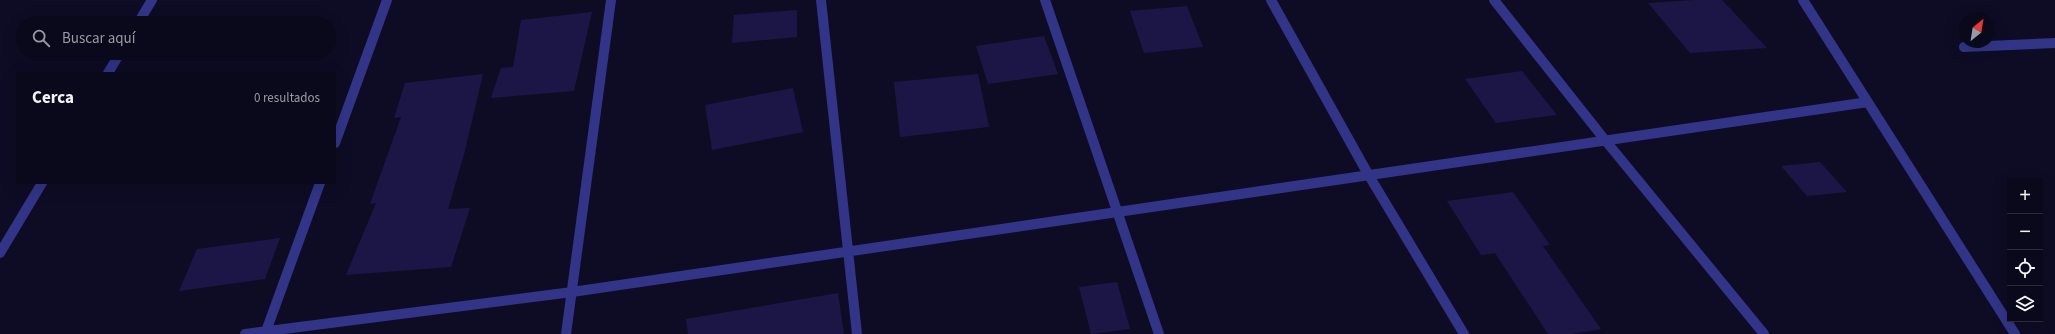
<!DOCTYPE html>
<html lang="es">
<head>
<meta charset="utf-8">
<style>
	body { margin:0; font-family:"Source Sans 3",sans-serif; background:#181728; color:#f1f3f6 }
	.controls { position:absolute; right:12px; bottom:12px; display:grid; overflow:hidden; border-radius:0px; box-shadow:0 4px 16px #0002 }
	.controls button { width:36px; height:36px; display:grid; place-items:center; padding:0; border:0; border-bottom:1px solid #2a2a3a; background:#0a091b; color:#f1f3f6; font:20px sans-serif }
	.compass { position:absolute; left:1959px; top:12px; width:36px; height:36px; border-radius:50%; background:#0a091b; box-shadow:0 4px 16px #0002; rotate:30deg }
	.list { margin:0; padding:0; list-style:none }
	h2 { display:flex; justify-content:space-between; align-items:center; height:52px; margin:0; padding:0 16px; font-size:17px }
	h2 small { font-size:13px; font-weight:400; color:#999aa3 }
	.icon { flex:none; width:22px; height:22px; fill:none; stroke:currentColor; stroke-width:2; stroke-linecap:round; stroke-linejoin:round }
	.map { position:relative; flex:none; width:2055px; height:334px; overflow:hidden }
	.search { position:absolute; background:#0a091b; box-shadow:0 4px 16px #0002; left:16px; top:16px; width:320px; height:44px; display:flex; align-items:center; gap:10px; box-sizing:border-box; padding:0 14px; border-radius:22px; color:#999aa3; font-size:15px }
	.panel { position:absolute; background:#0a091b; box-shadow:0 4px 16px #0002; left:16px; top:72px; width:320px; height:112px; border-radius:0px }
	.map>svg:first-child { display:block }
</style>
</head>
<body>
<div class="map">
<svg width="2055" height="334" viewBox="0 0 2055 334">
	<rect width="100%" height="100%" fill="#0e0c24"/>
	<path fill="#1c1646" d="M1694,0h28l45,48 -77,5 -42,-50z
		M1187,6l16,41 -59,6 -14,-42z
		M797,10v27l-65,6 2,-28z
		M592,12l-18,79 -83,7 10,-30 12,-1 8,-47z
		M1044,36l14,38 -70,10 -12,-38z
		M1522,71l35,44 -61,8 -31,-44z
		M483,74l-18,77 -17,58 22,-1 -19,59 -105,8 30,-72 -6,1 31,-87 -7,1 11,-35z
		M978,74l11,53 -89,10 -6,-55z
		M793,88l10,44 -91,18 -7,-45z
		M1820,162l27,30 -40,4 -26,-30z
		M1513,192l37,53 -7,1 58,83 -29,5h-24l-53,-81 -14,2 -34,-54z
		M280,238l-15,41 -86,12 18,-42z
		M1117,282l13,47 -39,5 -12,-47z
		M838,293l6,41h-156l-2,-15z"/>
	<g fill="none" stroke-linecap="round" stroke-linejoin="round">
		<path stroke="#323487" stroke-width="10" d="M821,0l36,334
			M1045,0l114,334
			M1271,0l97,174 96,160
			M1494,0l111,140 159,194
			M1803,0l212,334
			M138,23l14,-23
			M1964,47l91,-4
			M108,73l12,-20
			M335,143l52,-143
			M0,253l42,-70
			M245,334l327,-42 1296,-190
			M265,334l55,-151
			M566,334l45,-334"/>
	</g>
</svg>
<div class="controls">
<button>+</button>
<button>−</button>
<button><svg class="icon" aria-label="locate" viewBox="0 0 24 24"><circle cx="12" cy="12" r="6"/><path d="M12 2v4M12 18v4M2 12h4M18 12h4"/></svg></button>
<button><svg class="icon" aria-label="layers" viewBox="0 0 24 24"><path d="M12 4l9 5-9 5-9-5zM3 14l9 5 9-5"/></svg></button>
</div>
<svg class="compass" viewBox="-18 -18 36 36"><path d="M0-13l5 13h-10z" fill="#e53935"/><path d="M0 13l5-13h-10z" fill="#999aa3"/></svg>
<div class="search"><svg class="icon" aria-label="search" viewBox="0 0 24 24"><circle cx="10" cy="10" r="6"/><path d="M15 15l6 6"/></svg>Buscar aquí</div>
<section class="panel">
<h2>Cerca<small>0 resultados</small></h2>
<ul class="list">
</ul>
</section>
</div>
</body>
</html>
